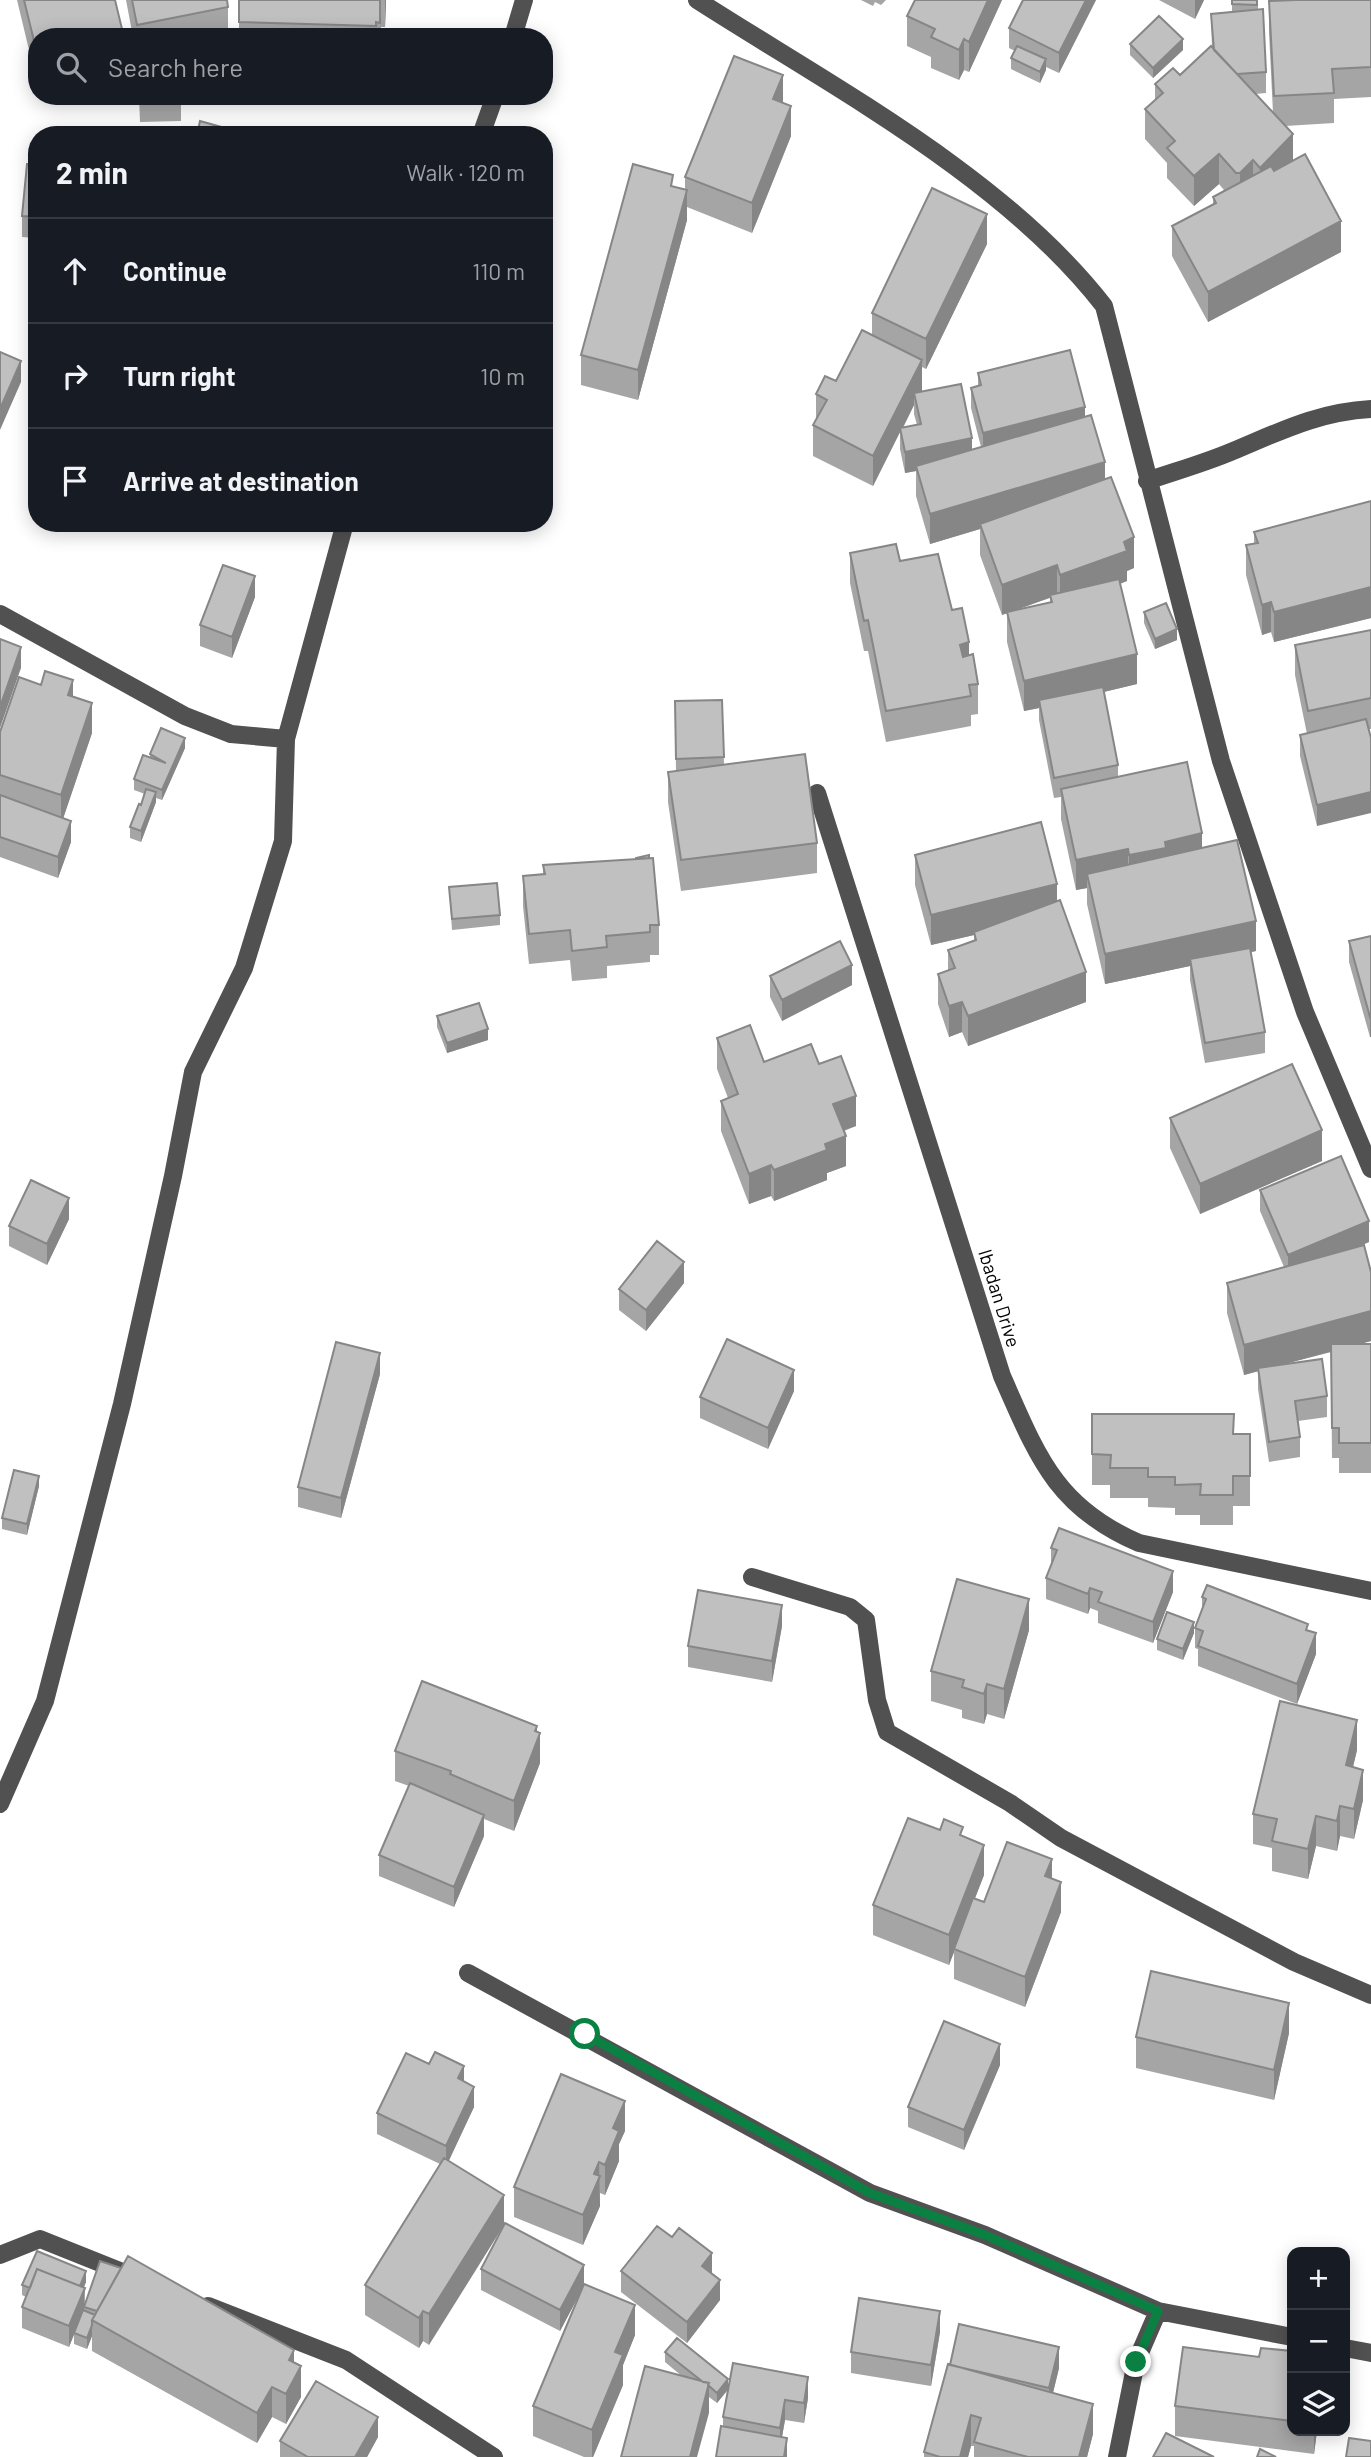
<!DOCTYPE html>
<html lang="en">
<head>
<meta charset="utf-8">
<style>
	body { margin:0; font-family:Barlow,sans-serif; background:#242831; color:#f1f3f6 }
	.controls { position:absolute; right:21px; bottom:21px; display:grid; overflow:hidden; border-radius:14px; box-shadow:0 4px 18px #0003 }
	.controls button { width:63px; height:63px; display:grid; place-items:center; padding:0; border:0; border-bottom:2px solid #363941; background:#171b24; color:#f1f3f6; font:35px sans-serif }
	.stop { position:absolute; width:21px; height:21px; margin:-16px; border:5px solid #0b8043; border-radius:50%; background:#fff }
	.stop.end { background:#0b8043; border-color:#fff; box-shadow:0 2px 7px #0008 }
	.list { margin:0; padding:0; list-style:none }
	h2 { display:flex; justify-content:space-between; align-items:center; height:91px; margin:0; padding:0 28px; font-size:30px }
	h2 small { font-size:23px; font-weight:400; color:#9ea1a6 }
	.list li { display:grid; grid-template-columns:46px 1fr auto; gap:21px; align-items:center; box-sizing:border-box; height:105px; padding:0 28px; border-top:2px solid #363941 }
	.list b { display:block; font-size:26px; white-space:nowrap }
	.list em { font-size:23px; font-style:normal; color:#9ea1a6 }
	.icon { flex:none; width:38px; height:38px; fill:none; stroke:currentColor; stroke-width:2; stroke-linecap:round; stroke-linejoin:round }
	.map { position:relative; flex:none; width:1371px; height:2457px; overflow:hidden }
	.search { position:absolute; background:#171b24; box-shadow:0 4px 18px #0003; left:28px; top:28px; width:525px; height:77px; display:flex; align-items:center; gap:18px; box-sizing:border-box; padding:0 24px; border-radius:28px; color:#9ea1a6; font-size:26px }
	.panel { position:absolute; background:#171b24; box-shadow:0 4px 18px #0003; left:28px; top:126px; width:525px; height:406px; border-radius:28px }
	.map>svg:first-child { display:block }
</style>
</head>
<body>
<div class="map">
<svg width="1371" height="2457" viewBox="0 0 1371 2457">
	<rect width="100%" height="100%" fill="#fff"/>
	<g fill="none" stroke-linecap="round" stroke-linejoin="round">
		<path stroke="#515151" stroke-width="18" d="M697,0c137,88 307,177 407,306l117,455 84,251 66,157
			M513,37l11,-37
			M481,135l14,-39
			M1147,481c29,-10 58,-18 86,-30 48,-20 85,-39 138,-42
			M0,614l185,102 46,18 55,5
			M817,793l185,583c35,79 53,131 137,167l232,48
			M752,1577l98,30 16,13 11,80 10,32 123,71 51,35 233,124 77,33
			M0,1804l45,-103 77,-297 51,-228 20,-104 51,-104 39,-127 3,-102 59,-216
			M468,1973l402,220 115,42 173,76
			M0,2255l40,-16 80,32
			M208,2306l138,54 148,97
			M1345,2348l26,5
			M1117,2457l19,-95 22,-51 134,26"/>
	</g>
	<path fill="#a5a5a5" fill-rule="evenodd" d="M17,0h98l7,37h-85v42h-1z
		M126,0h101l1,7v30h-95z
		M239,0h147l-1,27h-4l-1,10h-141z
		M861,0h25l-5,5 -6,-3 -2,4z
		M915,0h87l-33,72 -5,-2 -5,10 -28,-12v-11l-24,-11v-30z
		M1096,0l-37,73 -13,-6v3l-6,13 -29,-14v-11l4,-7 -6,-3v-20z
		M1159,0h45l-9,19z
		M1232,0h26v9l8,63v21l-11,1 18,19 -4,-81v-31l12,-1h90v97l-37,2v24l-49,3 8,35 48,91 -133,70 -36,-66v-30l41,-22v-7l11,-7 -5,-6 -25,22 -27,-28v-15l-22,-24v-30l10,-9v-16l25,-9 32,-27 -1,-34 21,-2z
		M1130,44l53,6 -30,28 -23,-23z
		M139,96h42v25l-41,1z
		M783,103l8,33 -39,97 -65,-26v13l-49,180 -57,-15v-30l92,-168 12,3v-13z
		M37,165v73l-15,-1v-21z
		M987,244l-61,125 -4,-2 -1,25 51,58 9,-3 -10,-39v-20l7,-2v-13l107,44 49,151 -7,3v10l-7,3 17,100 -33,8 14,73v12l84,71 54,103 -5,1 14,80v21l-60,10 -15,-83v-14l-85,18 -18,-80v-16l-11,2 -15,-71v-22l-7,1 -15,-78v-12l-15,3 -17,-69v-29l-5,2 -22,-60v-26l-50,15 -14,-48v-25l-11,2 -5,-24v-17l-27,54 -60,-30v-31l3,-4v-27l20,-13 36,-46v-22zM914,405v9l3,11 -14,3zM1050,598v4l-34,8 25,-9z
		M1371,501v117l-97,24 -3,-10 -9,3 -16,-60v-30l8,-2v-11z
		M850,553l50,8 52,49 17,45 9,29v30l-7,1v11l-85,16 -18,-91h-4l-14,-68z
		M255,597l-23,61 -32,-12v-21z
		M1144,612l33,28 -22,9 -11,-26z
		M1371,630v99h-2l-52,97 -17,-70v-21l7,-1 -12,-59v-30z
		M73,696l19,37 -29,85 8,24 -13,36 -58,-21v-125z
		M722,700l2,64 93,79v30l-136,18 -13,-89v-30l8,-1 -1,-70z
		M185,748l-23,52 -6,-2v4l-15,40 -11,-4v-11l11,-22 4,-11 -11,-4v-11l16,-22v-3z
		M915,855l142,47 29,100 -118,44 -6,-14 -13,5 -11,-33v-30l10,-4v-20l26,-9v-6l-43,10 -16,-60z
		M543,865l116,60v30h-9v7l-43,4v12l-35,3 -2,-21 -41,4 -6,-58v-30l20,-2z
		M449,887l51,28v10l-48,5z
		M1371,936v101h-1l-21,-75v-21z
		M770,976l82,9 -70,36 -12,-24z
		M437,1016l51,24 -41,13 -10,-26z
		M717,1038l47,24 55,2 37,62 -12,5 2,35 -19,7v7l-53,21 -3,-5 -22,8 -28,-73v-30l7,-3 -11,-29z
		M1170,1118l152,43 -122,53 -30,-66z
		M1260,1190l109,52 -14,6 16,24v69l-11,3h11v129h-32v-15h-7l-1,-106 -47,12 43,32v21l-29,4 2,16v20l-31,5 -11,-73v-18l-14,4 -17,-62v-30l57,-16 -24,-56z
		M69,1219l-22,46 -38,-19v-20z
		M684,1283l-38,48 -27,-21v-21z
		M380,1374l-39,144 -43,-11v-20z
		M794,1391l-26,58 -68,-31v-21z
		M1092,1414l142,20h16v72h-17v19h-33v-10h-25v-7l-27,-1v-9h-38v-13h-18z
		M39,1486l-12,49 -25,-6v-11z
		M1051,1548l122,44 -20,51 -55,-20v-12l-8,-3 -2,6 -42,-15v-21l5,-12z
		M1202,1597l106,33 8,24 -19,50 -99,-38v-17l-3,-1v-20l7,-20z
		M782,1626l-10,56 -84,-15v-21z
		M1029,1630l-25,89 -17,-5 -3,10 -22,-6v-8l-31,-9v-30z
		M1194,1633l-11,27 -26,-10v-11z
		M537,1732l3,31 -26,68 -30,-12v17l-30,71 -75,-31v-21l30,-69 -14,-5v-30z
		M1357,1750l-4,17 10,33 -9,39 -14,-3 -3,15 -21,-5 -8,33 -36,-8v-23l-19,-4v-30z
		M940,1830l23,6 21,39 -9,23 9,4 68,-23 9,33 -36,95 -71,-28v-27l-5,13 -76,-30v-30z
		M1289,2033l-15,67 -138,-32v-31z
		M1000,2065l-36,85 -56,-23v-20z
		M464,2081l10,26 -26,54 -19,184 -6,-4 -4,7 -54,-33v-30l75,-121 -63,-30v-21z
		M625,2131l-6,13v17l-14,34 -5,-2v13l-17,39 -69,-28v-30z
		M481,2269l103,15 51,51 -12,30v20l-30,72h-9l-51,-21v-30l46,-111 -19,36 -79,-41z
		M621,2271l91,3 8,26 -33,43 -66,-51z
		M86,2282l-2,5 1,18 209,57 7,35 -15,27 -14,-7 -15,26 -165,-92v-15l-5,13 -13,-5v-10l-5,13 -47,-19v-21l4,-10 -4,-2v-10z
		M940,2332l-9,54 -80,-13v-21z
		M1292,2351v80h25l-3,23 -139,-18v-30l84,-49z
		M665,2352l63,35 80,11 -4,25 -19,-3 -3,17 5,20 -64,-31v-9l5,-27 -11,13 -8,-6v16l-26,-36 -18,-15z
		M948,2364l111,4 -6,25 40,41 -6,23h-113v-11h-3l-3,11h-44v-5z
		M378,2437l-11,20h-87v-16z"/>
	<path fill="#868686" d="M385,0h1v4l-1,23z
		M988,0h14l-33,72v-30z
		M1086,0h10l-37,73v-20z
		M1195,0h9l-9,19z
		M122,29v8h-33z
		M964,39v31l-5,10v-30z
		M1183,39v11l-30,28v-10z
		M36,49h1v30h-1z
		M1046,59v11l-6,13v-11z
		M783,75v30l-10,-6z
		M791,106v30l-39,97v-30z
		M1293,134v30l-33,34v-30z
		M1219,154v30l-25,22v-30z
		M1253,160v30l-13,14v-31z
		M687,190v30l-49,180v-30z
		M987,214v30l-61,125v-30z
		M1341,221v31l-133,70v-30z
		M922,360v31l-6,11 -2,-9v12l-13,26 -1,-3v4l-27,54v-30z
		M21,361v21l-21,48v-21z
		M1085,407v20l-102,26v-20z
		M972,438v21l-56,7v5l-11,2v-21z
		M1105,462v30l-125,32v5l-50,15v-30z
		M1134,537v31l-7,3v10l-67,24v-30l64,-33z
		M1057,565v30l-55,20v-30z
		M255,576v21l-23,61v-21z
		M1371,587v31l-97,24v-30z
		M1271,602v30l-9,3v-30z
		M1177,629v11l-22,9v-10z
		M969,642v31l-9,2v-30z
		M21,647v21l-21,60v-21z
		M1137,654v30l-97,23 -1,-7v8l-15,3v-30z
		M73,680v31l-5,-16z
		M92,703v30l-31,92v-30z
		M185,738v10l-23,52v-10z
		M156,792v10l-15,40v-11z
		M1371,792v21l-54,13v-21z
		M71,821v21l-13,36v-21z
		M1202,833v30l-73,22v-30l36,-13z
		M1128,849v30l-41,-5v14l-11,2v-30z
		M1057,884v30l-83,18v3l-43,10v-30z
		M1256,921v30l-65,14 -1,-6v7l-85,18v-30z
		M852,965v20l-70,36v-21z
		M1086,972v30l-118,44v-30z
		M962,1002v30l-13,5v-31z
		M1371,1016v21h-1v-20z
		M488,1029v11l-41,13v-10z
		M856,1096v30l-23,8v-30z
		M1322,1130v31l-122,53v-30z
		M846,1136v30l-19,7v7l-53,21v-31l51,-26z
		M771,1165v31l-22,8v-30z
		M69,1198v21l-22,46v-21z
		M1369,1221v21l-81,34v-21z
		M684,1262v21l-38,48v-21z
		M1371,1311v30l-127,34v-30z
		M380,1353v21l-39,144v-20z
		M794,1370v21l-26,58v-21z
		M39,1476v10l-12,49v-11z
		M1173,1571v21l-20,51v-21z
		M1090,1588v20l-2,6v-20z
		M1029,1599v31l-25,89v-30z
		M782,1605v21l-10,56v-21z
		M1194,1622v11l-11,27v-11z
		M1316,1633v21l-19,50v-20z
		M987,1684v30l-3,10v-30z
		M1357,1720v30l-11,46v-31z
		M537,1726v14l3,-7v30l-26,68v-30z
		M1363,1770v30l-9,39v-30z
		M1340,1806v30l-3,15v-30z
		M484,1815v21l-30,71v-20z
		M1316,1816v30l-8,33v-30z
		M984,1845v30l-29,75 -1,-1v3l-5,13v-30z
		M1052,1859v30l-7,-13z
		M1061,1882v30l-36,95v-30z
		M1289,2003v30l-15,67v-30z
		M1000,2044v21l-36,85v-20z
		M464,2066v21l-6,-9z
		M474,2087v20l-28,60v-21z
		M625,2101v30l-6,13v17l-14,34v-30l8,-37z
		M599,2162l1,44 -17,39v-30l11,-41z
		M504,2195v30l-75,120v-31z
		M712,2253v21l-10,-8z
		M584,2265v21l-24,45v-21z
		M86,2271v11l-9,22v-10z
		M720,2280v20l-33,43v-21z
		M85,2288l-1,22 -15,37v-21z
		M635,2305v30l-12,30v20l-30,72h-1v-27l23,-78z
		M423,2311v30l-4,7v-30z
		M940,2311v21l-9,54v-21z
		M92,2325v11l-5,13v-11z
		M1059,2347v21l-10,41v-21z
		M294,2350v29l7,-13v31l-15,27v-30l3,-34z
		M808,2377v21l-4,25v-20z
		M728,2379v10l-11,14v-10z
		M709,2383v30l-12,44h-7z
		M272,2387v30l-15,26v-30z
		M785,2400v20l-5,28v-20z
		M1093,2404v30l-6,23h-8z
		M971,2415v31l-3,11h-8z
		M378,2417v20l-11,20h-12z
		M1314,2431h3l-3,23z
		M787,2438v19h-3z"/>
	<path fill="#c0c0c0" stroke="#868686" stroke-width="2" d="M24,0h91l7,29 -33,8h-52v12h-1z
		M132,0h95l1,7 -91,18z
		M239,0h141v23l-4,-1v4l-137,-4z
		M915,0h73l-19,42 -5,-3 -5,11 -28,-13 4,-8 -28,-13z
		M1023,0h63l-27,53 -50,-25z
		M1232,0h25v5l-25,-1z
		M1296,0h75v67l-39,2 2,24 -60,3 -5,-95z
		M1263,9l3,63 -29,2 -23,-24 -3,-36z
		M1159,16l24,23 -30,29 -23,-24z
		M1017,46l29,13 -6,13 -29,-14z
		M1211,46l82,88 -33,34 -7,-8 -13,13h-4l-17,-19 -25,22 -27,-28 8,-7 -30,-32 18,-16 -8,-9 18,-16 7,7z
		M734,56l49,19 -10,24 18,7 -39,97 -67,-26z
		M140,96h41v4l-41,2z
		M200,121l50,14h-53z
		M1305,154l36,67 -133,71 -36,-66 44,-23 -3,-6 58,-31 3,5z
		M27,164l10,1v52l-15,-1z
		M633,164l40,11 -2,11 16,4 -49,180 -57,-15z
		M932,188l55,26 -61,125 -54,-26z
		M862,330l60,30 -49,96 -60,-31 14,-25 -11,-6 9,-18 11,5z
		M1070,350l15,57 -102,26 -12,-45 10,-3 -3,-12z
		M0,352l21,9 -21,48z
		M961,384l11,54 -67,14 -5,-24 21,-4 -7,-31z
		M1091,415l14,47 -175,52 -14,-48z
		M1111,477l23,60 -10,5 3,9 -67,24 -3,-10 -55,20 -22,-61z
		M1371,501v86l-97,25 -3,-10 -9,3 -16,-60 12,-2 -4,-11z
		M896,544l4,17 38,-7 14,56 10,-2 7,34 -9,3 3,12 10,-3 5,30 -9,1 2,11 -85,15 -18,-91 -4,1 -14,-68z
		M223,565l32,11 -23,61 -32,-12z
		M1119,579l18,75 -113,27 -17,-69 45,-10 -2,-7z
		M1166,603l11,26 -22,10 -11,-27z
		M1371,630v68l-63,13 -13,-66z
		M0,639l21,8 -21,60z
		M45,671l28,9 -5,15 24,8 -31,92 -61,-20v-43l19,-55 22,8z
		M1103,687l15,78 -64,13 -15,-78z
		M722,700l2,57 -48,2 -1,-58z
		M1366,719l5,19v54l-54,13 -17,-70z
		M161,728l24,10 -23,52 -28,-11 9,-24 23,8 -16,-9z
		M805,754l12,89 -136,17 -13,-88z
		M1187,762l15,71 -37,9 1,6 -37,7 -1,-6 -52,11 -15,-71z
		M146,789l10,3 -15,39 -11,-4 9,-23 2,1z
		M0,795l71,26 -13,36 -58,-20z
		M1041,822l16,62 -126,31 -16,-60z
		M1237,840l19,81 -151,33 -18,-80z
		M649,855v3l-13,1v-1z
		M653,858l6,67h-9v7l-44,4 1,11 -35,4 -2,-21 -41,4 -6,-58 22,-2 -2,-9z
		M497,883l3,32 -48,4 -3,-32z
		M1060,900l26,72 -118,44 -6,-14 -13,4 -11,-32 17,-6 -7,-18 28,-10 -2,-8z
		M1371,936v80l-1,1 -21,-76z
		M840,941l12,24 -70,35 -12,-24z
		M1250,948l15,84 -60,11 -15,-84z
		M479,1003l9,26 -41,14 -10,-27z
		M750,1025l14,37 47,-18 8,20 22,-8 15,40 -23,8 13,32 -21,8 2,6 -53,20 -3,-5 -22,9 -28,-73 17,-7 -21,-56z
		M1292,1064l30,66 -122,54 -30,-66z
		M1341,1156l28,65 -81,34 -28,-65z
		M31,1180l38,18 -22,46 -38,-18z
		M657,1241l27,21 -38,48 -27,-21z
		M1364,1245l7,27v39l-127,34 -17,-62z
		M727,1339l67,31 -26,58 -68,-31z
		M336,1342l44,11 -39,145 -43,-11z
		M1331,1344h40v99h-32v-15h-7z
		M1322,1359l5,37 -32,5 5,36 -31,5 -11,-74z
		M1092,1414h142l-1,20h17v42h-17v19h-33l1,-11 -26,1v-8h-27v-9h-38l1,-13 -19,-1z
		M14,1470l25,6 -12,48 -25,-6z
		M1059,1528l114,43 -20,51 -55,-20 4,-10 -12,-4 -2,6 -42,-16 11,-28 -6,-2z
		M957,1579l72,20 -25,90 -17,-5 -3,10 -22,-7 2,-7 -33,-9z
		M1207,1585l101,39 -2,6 10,3 -19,51 -99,-38 5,-15 -8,-3 11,-29 -4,-2z
		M698,1590l84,15 -10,56 -84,-15z
		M1167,1612l27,10 -11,27 -26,-10z
		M422,1681l115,45 -2,5 5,2 -26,68 -64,-27 1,-3 -56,-20z
		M1280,1701l77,19 -11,45 17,5 -9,39 -14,-3 -3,15 -21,-5 -8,33 -36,-8 5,-22 -24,-5z
		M410,1783l74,32 -30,72 -75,-32z
		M908,1818l32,12 4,-11 19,8 -3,8 24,10 -35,90 -76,-30z
		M1007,1842l45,17 -7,17 16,6 -36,95 -71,-28 19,-51 11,4z
		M1151,1971l138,32 -15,67 -138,-33z
		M944,2021l56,23 -36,86 -56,-23z
		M435,2052l29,14 -6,12 16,9 -28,59 -69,-33 29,-60 23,11z
		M561,2074l64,27 -12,27 6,3 -14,34 -6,-3 -5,12 6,2 -17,39 -69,-28z
		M444,2158l60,37 -75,119 -6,-3 -4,7 -54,-33z
		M505,2223l79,42 -24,45 -79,-41z
		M657,2226l15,11 7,-9 33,25 -10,13 18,14 -33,42 -66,-51z
		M37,2251l49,20 -6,15 -43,-17 -7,19 -8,-3z
		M128,2256l166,94 -5,10 12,6 -15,28 -14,-7 -15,26 -165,-93z
		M100,2261l21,7 -24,43 -13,-4z
		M37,2269l48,19 -16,38 -47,-19z
		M584,2284l51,21 -20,47 8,3 -31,75 -59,-24z
		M859,2298l81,13 -9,54 -80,-13z
		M83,2310l12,5 -3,5v5l-5,13 -13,-5z
		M959,2324l100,23 -10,41 -99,-23z
		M677,2338l51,41 -11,14 -9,-8 1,-2 -6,-1 -38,-30z
		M1183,2347l76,10 2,-9 31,3v70l-117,-15z
		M733,2363l75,14 -4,26 -19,-3 -5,28 -57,-11z
		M948,2364l145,40 -14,53h-51l-54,-15 7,-24 -10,-3 -11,42h-20l-16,-5z
		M645,2366l64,17 -19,74h-69z
		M316,2381l62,36 -23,40h-47l-28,-16z
		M721,2426l66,12 -3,19h-68z
		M1166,2433l48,24h-61z
		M1349,2438l22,3v16h-25z
		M1260,2449l16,8h-19z"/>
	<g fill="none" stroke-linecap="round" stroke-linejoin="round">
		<path stroke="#0b8043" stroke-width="9" d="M585,2034l285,159 115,42 173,76 -22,51"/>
	</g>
	<g text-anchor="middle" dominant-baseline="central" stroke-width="6" stroke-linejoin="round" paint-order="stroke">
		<g font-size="19" fill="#000" stroke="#fff">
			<text transform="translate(1000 1298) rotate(73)">Ibadan Drive</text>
		</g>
	</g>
</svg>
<div class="controls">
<button>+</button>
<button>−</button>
<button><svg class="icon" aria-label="layers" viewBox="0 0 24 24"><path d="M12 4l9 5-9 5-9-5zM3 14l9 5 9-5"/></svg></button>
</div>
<div class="stop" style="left:585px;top:2034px"></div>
<div class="stop end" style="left:1136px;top:2362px"></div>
<div class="search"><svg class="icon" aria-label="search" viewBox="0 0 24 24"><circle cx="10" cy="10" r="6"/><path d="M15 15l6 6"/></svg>Search here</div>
<section class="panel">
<h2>2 min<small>Walk · 120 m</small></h2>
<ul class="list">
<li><svg class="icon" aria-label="ahead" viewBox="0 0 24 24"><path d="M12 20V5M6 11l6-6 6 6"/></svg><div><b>Continue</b></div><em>110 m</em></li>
<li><svg class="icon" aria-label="right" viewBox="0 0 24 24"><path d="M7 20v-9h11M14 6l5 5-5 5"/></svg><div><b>Turn right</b></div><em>10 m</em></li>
<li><svg class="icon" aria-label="arrive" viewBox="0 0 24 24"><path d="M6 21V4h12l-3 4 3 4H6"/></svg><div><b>Arrive at destination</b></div></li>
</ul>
</section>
</div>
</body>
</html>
